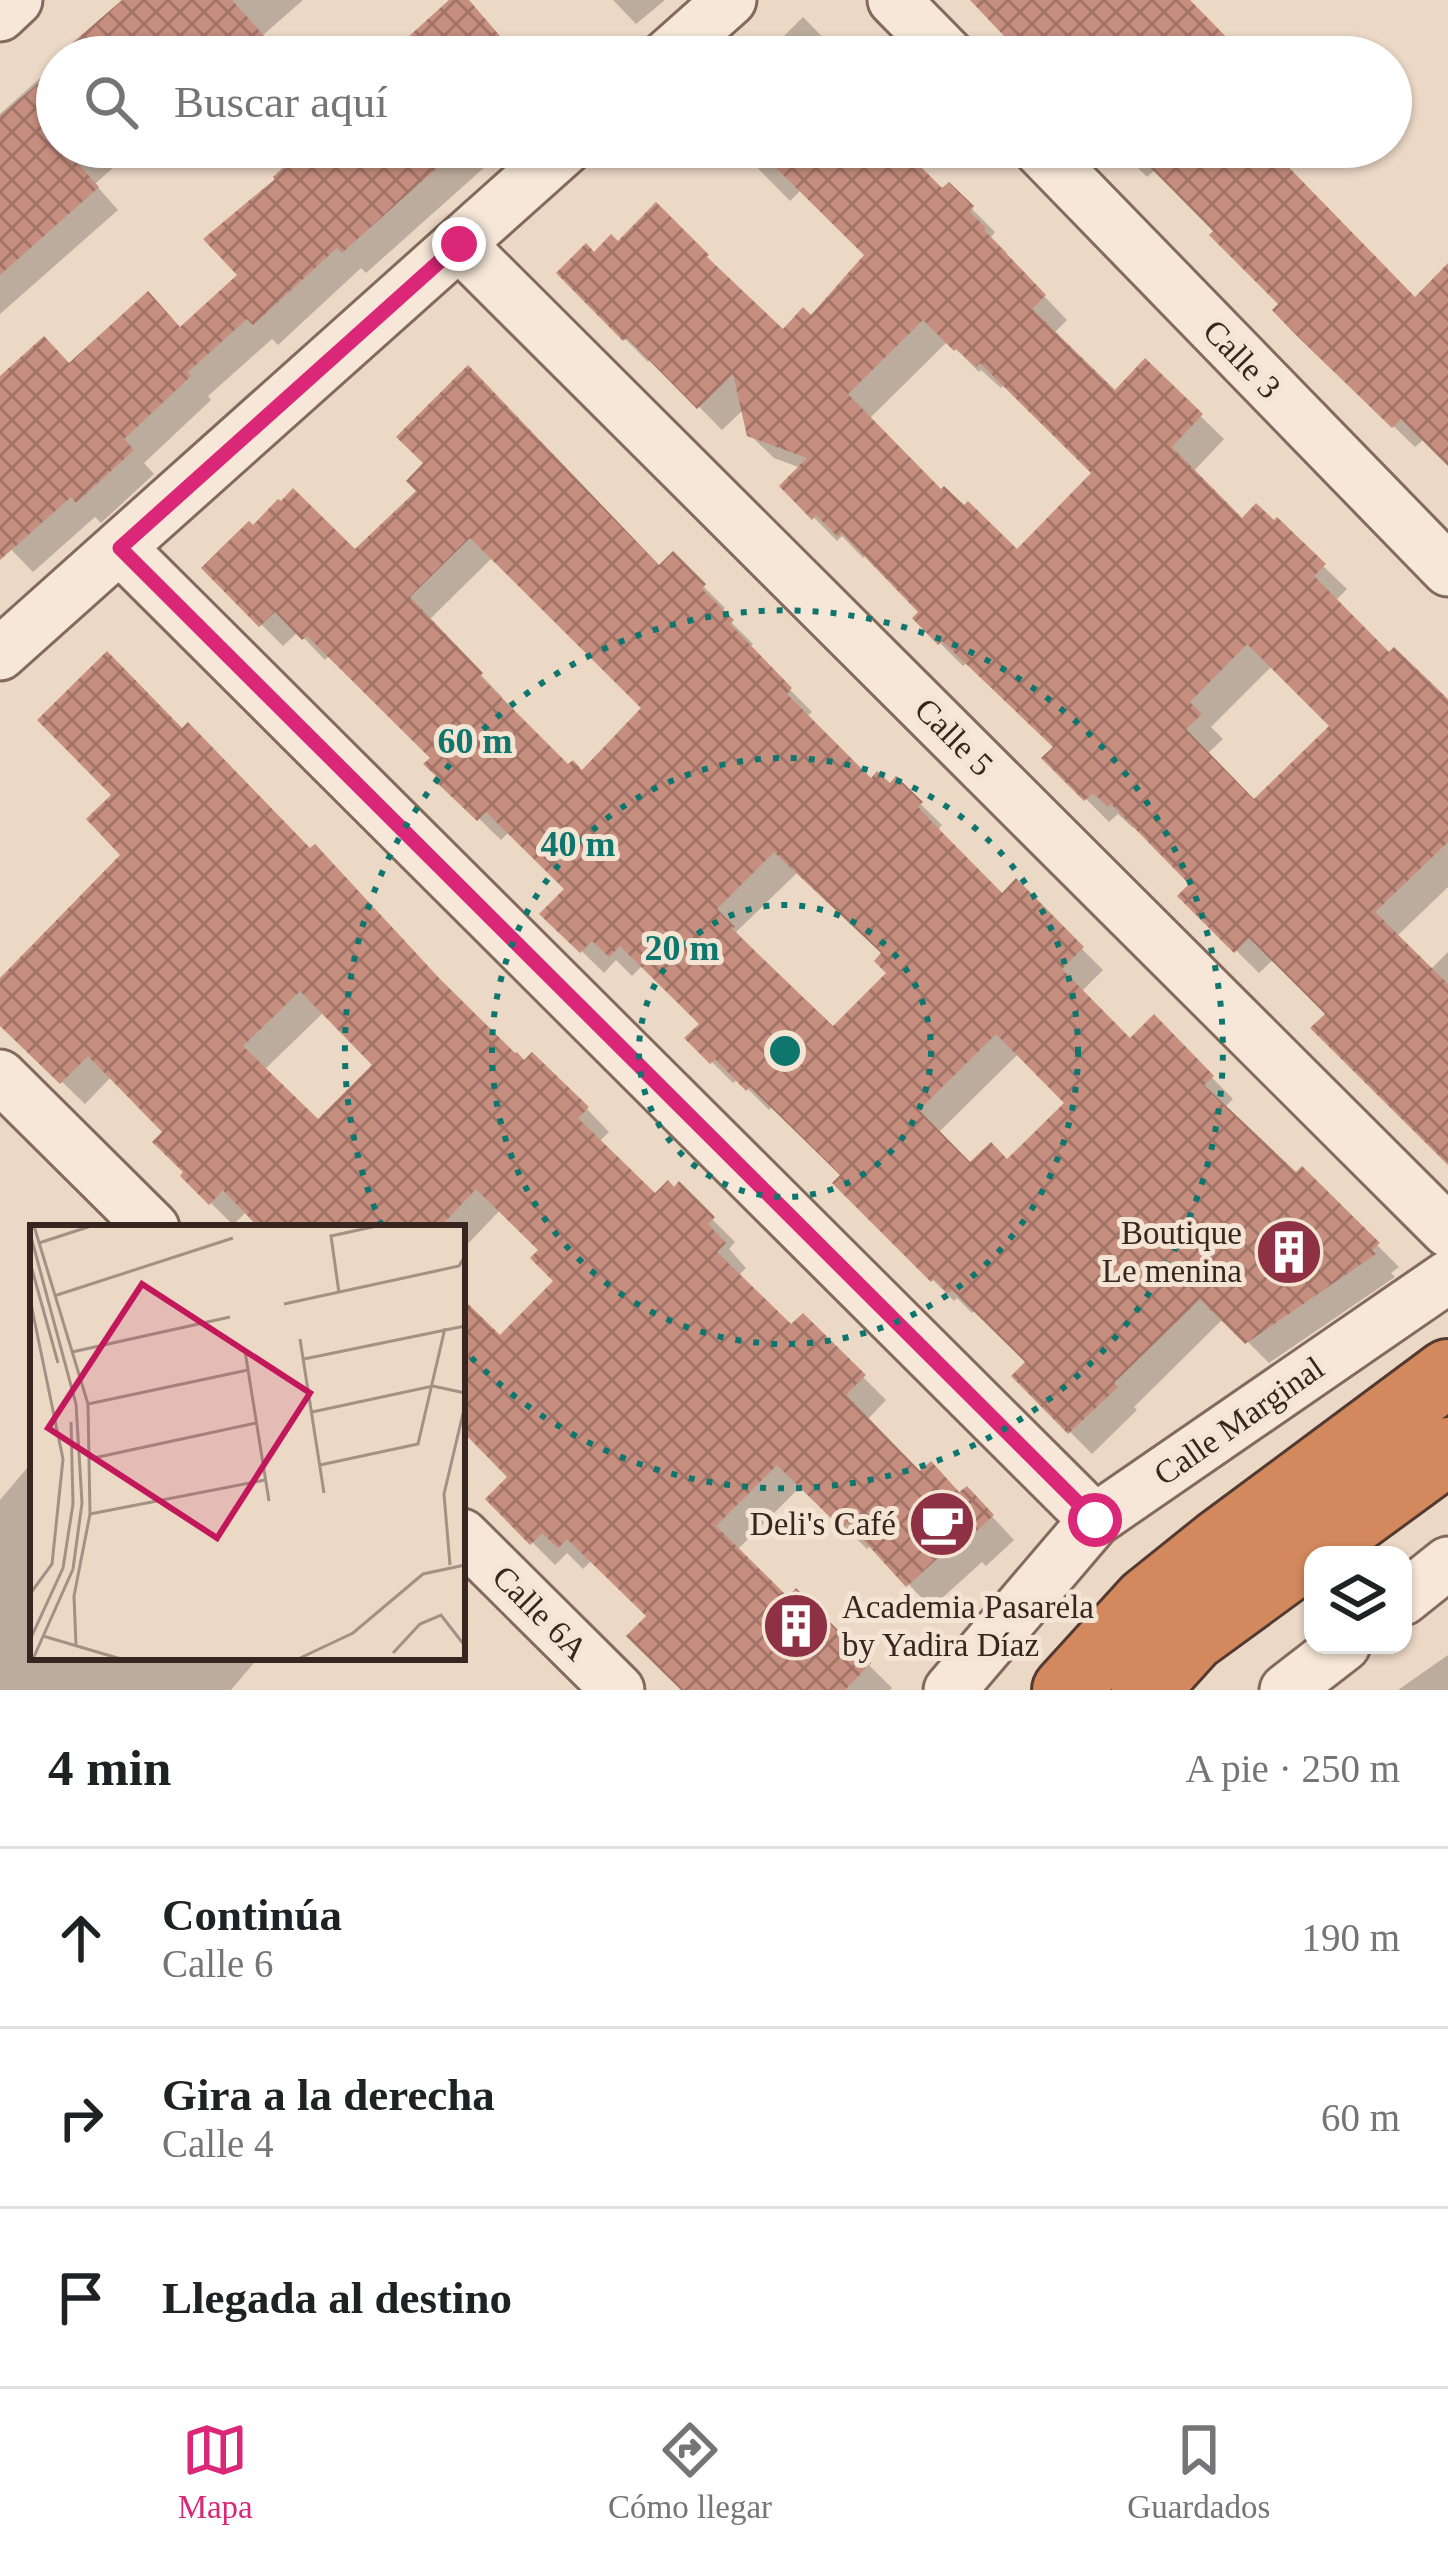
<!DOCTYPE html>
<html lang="es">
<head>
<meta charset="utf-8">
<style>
	body { margin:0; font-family:Georgia,serif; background:#f6f6f6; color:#202124 }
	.controls { position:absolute; right:36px; bottom:36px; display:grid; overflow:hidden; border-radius:24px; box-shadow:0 3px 9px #0004 }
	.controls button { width:108px; height:108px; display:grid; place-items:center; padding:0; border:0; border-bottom:3px solid #e0e0e0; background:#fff; color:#202124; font:60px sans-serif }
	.stop { position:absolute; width:36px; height:36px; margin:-27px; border:9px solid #db2777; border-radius:50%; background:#fff }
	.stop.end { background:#db2777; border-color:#fff; box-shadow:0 3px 12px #0008 }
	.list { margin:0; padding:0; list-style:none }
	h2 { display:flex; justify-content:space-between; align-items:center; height:156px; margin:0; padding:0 48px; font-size:51px }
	h2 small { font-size:39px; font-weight:400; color:#757577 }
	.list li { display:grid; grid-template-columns:78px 1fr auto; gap:36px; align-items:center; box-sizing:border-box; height:180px; padding:0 48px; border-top:3px solid #e0e0e0 }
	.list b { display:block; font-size:45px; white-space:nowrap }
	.list p { margin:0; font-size:39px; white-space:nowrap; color:#757577 }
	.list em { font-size:39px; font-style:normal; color:#757577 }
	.icon { flex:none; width:66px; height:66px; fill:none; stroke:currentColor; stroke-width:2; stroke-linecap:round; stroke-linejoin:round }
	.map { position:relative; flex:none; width:1448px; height:1690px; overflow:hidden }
	.search { position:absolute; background:#fff; box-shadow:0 3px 9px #0004; left:36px; right:36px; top:36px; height:132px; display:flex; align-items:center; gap:30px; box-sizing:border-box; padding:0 42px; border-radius:66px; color:#757577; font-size:45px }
	.sheet { height:696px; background:#fff }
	nav { display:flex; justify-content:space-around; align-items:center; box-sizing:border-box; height:168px; border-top:3px solid #e0e0e0; background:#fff; font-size:33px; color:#757577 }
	nav a { display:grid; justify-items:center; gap:6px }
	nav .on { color:#db2777 }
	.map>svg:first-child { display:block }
</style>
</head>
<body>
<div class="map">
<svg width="1448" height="1690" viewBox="0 0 1448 1690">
	<defs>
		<pattern id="building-cross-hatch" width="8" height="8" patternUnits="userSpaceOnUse" patternTransform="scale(3)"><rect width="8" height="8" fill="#c68e7e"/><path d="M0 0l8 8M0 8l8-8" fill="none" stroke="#a27467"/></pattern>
	</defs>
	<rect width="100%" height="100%" fill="#ebd8c5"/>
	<path fill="#0003" fill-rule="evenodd" d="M127,0h176l-41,36 19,21h-218z
		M613,0h52l-29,24z
		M803,17l39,40h-79z
		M57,63v84h79l-41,37 23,26 -118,104v-200z
		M309,147h215l-12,11 -8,-8 -138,123 -5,-5 -83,77 -6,-6 -64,57 3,4 -67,63 10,11 -53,49 -6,-6 -62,55 -33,-34v-158l70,-14 111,-36 60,-55 38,-96z
		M737,147h146l59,45 7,-6 46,46 -4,5 16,16 -2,2 62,65 -14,14 62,60 30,-32 79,77 -31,33 49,50 32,3 3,-3 70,67 -12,12 54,55 59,47v184l-52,50 34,33 18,-18v209l-119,-147 -55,-55 -15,14 -78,-77 12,-12 -58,-59 -2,3 -15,-14 -9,8 -64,-64 12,-11 -90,-85 -4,4 -23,-23 -24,-25 7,-6 -56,-58 -4,4 -21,-22 -5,5 -54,-55 18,-18 -27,-10 -25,-24 -5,-25 -22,21 -70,-71 -4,3 -88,-89 35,-17 188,78 28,-15 57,-63 -66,-67 -12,12zM948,341l31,31 2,-2 20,18 4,-4 90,89 -78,80 -76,-60 -72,-74zM1273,665l60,61 -79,77 -47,-49 16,-15 -12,-12z
		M1117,147h147l151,154 33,-2v163l-24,-23 -9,8 -92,-89 -41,-54 -64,-73 -62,-62 -9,8z
		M420,491l239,78 14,-13 52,52 -4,4 32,32 -4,4 63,64 -6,5 65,65 19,5 6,-7 46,45 -4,5 64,67 14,-14 87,87 -22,22 49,50 24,-24 79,81 -9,9 72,68 6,-6 97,97 -8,6 4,4 -126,86 -45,-45 -90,89 3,3 -45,44 -77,-78 14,-14 -53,-53 -4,4 -15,-15 -3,3 -96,-96 -14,-30 -71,-69 -4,4 -31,-31 -5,4 -45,-45 15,-14 -60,-59 -11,11 -16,-16 -12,13 -60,-59 24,-24 -58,-59 -9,9 -63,-61 -4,-21 -104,-103 -5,5 -27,-28 -15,14 -78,-78 150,-15zM493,557l152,151 -63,66 -14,-6 -69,-69 3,-2 -73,-77zM798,872l87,82 5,19 -57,58 -82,-80 3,-1 -18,-18zM1019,1053l49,50 -61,60 -36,3 -33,-33z
		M124,855l338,149 53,54 72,51 22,23 -10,10 56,55 19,-6 5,-5 56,56 -6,7 17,19 -9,9 54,51 12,-11 83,83 -19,20 53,55 69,38 25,27 -28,26 -4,-4 -51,46 -59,-63 -5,4 -65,-64 -65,65 51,51 8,-8 96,95 -2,2h-205l-35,-73 -58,-57 -9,9 -16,-16 -12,12 -66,-66 23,-22 -50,-49v-126l38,37 58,-58 -16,-31 -41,-41 -39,41v-22h-199l-16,-17 -14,14 -49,-49 3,-3 -21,-41 -54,-56 -27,28 -85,-82v-39zM324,1012l52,53 -58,59 -54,-54z
		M33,1461v196h226l-28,33h-231v-190z
		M1448,1655v35h-50z"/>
	<path fill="url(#building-cross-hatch)" fill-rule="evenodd" d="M122,0h110l51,57h-227z
		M449,0h20l49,57h-132z
		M970,0h220l56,57h-222z
		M57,67v80h6l36,40 -99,88v-159z
		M305,147h155l-118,106 -5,-5 -84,77 -6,-6 -59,53 3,4 -67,63 10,11 -58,53 -5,-6 -71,63v-184l44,-40 25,27 79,-72 32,36 57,-52 -34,-36 72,-60 -2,-2z
		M755,147h146l41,41 7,-6 25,24 -4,6 16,16 -2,2 62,65 -14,14 83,81 30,-32 58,56 -31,33 70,71 14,-15 18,17 3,-3 49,47 -12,12 75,76 5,-5 54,52v143l-73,70 73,72v181l-138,-137 15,-14 -76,-76 -15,15 -57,-57 12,-12 -78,-80 -3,3 -15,-14 -9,8 -43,-43 12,-11 -111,-106 -4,4 -26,-27 6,-6 -76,-79 -4,4 -22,-22 -4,5 -33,-34 28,-28 -60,-22 -14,-62 -36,35 -70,-71 -4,3 -67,-68 30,-30 8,9 17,-18 7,7 38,-39 53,53 -2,2 76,72 20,-22 8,8 53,-60zM923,320l31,31 2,-2 20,18 4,-4 111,110 -74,76 -49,-48 -4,4 -20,-19 -3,3 -93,-95zM1247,644l82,82 -75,73 -68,-70 16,-15 -12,-12z
		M1130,147h139l146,150 33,-34v203l-47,-47 -9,9 -95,-92 -25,-26 6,-6 -69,-69 4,-4z
		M468,365l191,200 14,-14 33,33 -4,5 32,31 -4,4 62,64 -5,6 84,84 6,-7 13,12 6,-7 27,26 -5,5 16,17 68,69 14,-15 68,69 -22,22 68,69 24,-24 60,62 -10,9 92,87 6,-6 78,77 -8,7 4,4 -131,90 -45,-45 -86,84 4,4 -50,47 -57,-58 14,-14 -73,-72 -4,4 -14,-15 -3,3 -99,-99 8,-8 -90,-88 -4,4 -31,-32 -5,5 -26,-26 15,-14 -79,-78 -11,11 -17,-16 -12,12 -41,-39 25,-25 -78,-77 -9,9 -44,-42 3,-3 -13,-12 7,-6 -123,-122 -5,4 -27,-28 -16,15 -58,-59 48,-47 4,4 25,-26 3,2 12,-13 62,61 61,-58 -10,-10 17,-18 -27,-26zM470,538l171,170 -59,62 -9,-10 -5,4 -88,-88 3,-3 -73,-76zM774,852l107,101 -7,8 12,12 -53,53 -101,-97 3,-2 -18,-18zM996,1034l68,69 -57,56 -16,-17 -21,20 -51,-52z
		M107,651l75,77 6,-6 122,126 5,-4 125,135 75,74 2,-1 7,8 8,-8 57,55 -11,11 77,75 13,-13 6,7 5,-6 36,36 -7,7 18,19 -9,9 74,72 12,-11 63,62 -20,20 74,76 11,-10 28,31 8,-6 27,29 -33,30 -4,-4 -51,46 -58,-64 -6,6 -65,-64 -61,61 72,71 8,-9 75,75 -26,27h-164l-55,-54 20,-20 -79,-77 -9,9 -16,-15 -12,12 -45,-46 22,-22 -45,-46v-133l38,37 53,-54 -23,-23 8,-8 -62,-61 -37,39h-180l-36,-38 -14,15 -29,-29 3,-4 -31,-30 10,-10 -74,-76 -28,28 -60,-58v-48l120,-123 -34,-36 25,-24 -74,-75zM300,991l72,74 -54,54 -75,-73z"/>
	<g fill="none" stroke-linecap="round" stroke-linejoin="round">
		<defs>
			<path id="minor" d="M894,0l56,57
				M0,15l16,-15
				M666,57l64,-57
				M1037,147l411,423
				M459,244l989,987
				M120,548l975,972
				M0,654l567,-507
				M0,1076l153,152
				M462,1535l156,155
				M1403,1599l45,-36
				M950,1690l145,-170 353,-243
				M1286,1690l58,-45"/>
			<path id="highway" d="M1066,1690l81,-89 71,-57 230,-171
				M1145,1690l47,-52 256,-187"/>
		</defs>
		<use href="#minor" stroke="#846a5d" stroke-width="57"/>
		<use href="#highway" stroke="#533a31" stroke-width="72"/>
		<use href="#minor" stroke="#f6e7d8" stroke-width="51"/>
		<use href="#highway" stroke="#d3885d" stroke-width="66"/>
	</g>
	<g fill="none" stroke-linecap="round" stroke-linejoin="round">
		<path stroke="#db2777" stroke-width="15" d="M459,244l-339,304 975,972"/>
	</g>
	<g fill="none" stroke="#0f766e" stroke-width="6" stroke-dasharray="6 12">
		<circle cx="785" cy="1051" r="146"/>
		<circle cx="785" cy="1051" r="293"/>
		<path d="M382 1226A439 439 0 1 1 464 1350"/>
	</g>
	<defs>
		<symbol id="building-disc" viewBox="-11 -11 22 22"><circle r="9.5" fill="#8f3144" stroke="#f3e4d4"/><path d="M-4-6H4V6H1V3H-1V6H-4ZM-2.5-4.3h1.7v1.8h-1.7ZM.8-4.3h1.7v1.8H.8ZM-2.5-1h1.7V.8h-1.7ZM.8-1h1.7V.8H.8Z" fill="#fff"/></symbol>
		<symbol id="cafe-disc" viewBox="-11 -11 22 22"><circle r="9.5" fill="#8f3144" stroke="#f3e4d4"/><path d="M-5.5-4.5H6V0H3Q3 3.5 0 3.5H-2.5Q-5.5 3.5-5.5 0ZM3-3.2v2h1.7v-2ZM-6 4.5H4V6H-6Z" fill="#fff"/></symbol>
	</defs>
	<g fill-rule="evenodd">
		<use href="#building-disc" x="1251" y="1214" width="76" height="76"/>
		<use href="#cafe-disc" x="904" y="1486" width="76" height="76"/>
		<use href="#building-disc" x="758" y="1588" width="76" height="76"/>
	</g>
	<g text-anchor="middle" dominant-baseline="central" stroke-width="10" stroke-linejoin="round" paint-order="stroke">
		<g font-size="33" fill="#36261f" stroke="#f3e4d4">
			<text transform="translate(1242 359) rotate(46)">Calle 3</text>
			<text transform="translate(954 737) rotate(45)">Calle 5</text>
			<text transform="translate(1239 1421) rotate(-35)">Calle Marginal</text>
			<text transform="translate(540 1613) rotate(45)">Calle 6A</text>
		</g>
		<g font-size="33" fill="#36261f" stroke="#f3e4d4" text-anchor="end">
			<text x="1242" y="1233">Boutique<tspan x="1242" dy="38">Le menina</tspan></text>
			<text x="896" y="1524">Deli's Café</text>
			<text x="842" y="1607" text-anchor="start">Academia Pasarela<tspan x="842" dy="38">by Yadira Díaz</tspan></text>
		</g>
	</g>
	<g transform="translate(30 1225)">
		<rect width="435" height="435" fill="#ebd8c5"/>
		<path fill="none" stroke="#a39183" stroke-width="3" d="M4,1l54,178 2,110 -16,82 2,49M0,8l46,171 6,99 -9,66 -40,90M9,18l52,-17M0,37l28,101M309,68l-8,-57 46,-10M24,71l179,-58M0,74l33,160 -11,105 -22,30M254,79l175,-38 6,-10M270,114l24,154M215,126l24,150M42,127l158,-35M274,134l161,-33M58,179l160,-34M282,187l121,-26 32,7M59,234l167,-36M290,240l98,-21 27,-116M60,289l175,-34M420,340l-6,-71 21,-89M13,411l78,23M0,415l33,-72 10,-64 -2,-82M363,428l27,-29 21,-9 24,31M268,434l55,-26 70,-59 42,-9"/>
		<path fill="#c2185b" fill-opacity="0.15" stroke="#c2185b" stroke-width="6" d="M112,59l168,109 -93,145 -169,-110z"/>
		<rect width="435" height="435" fill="none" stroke="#36261f" stroke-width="6"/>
	</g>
	<circle cx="785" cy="1051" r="18" fill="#0f766e" stroke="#f3e4d4" stroke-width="6"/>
	<g font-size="36" text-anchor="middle" font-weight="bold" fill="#0f766e" stroke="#f3e4d4" stroke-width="10" stroke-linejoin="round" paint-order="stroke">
		<text x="475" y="753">60 m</text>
		<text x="578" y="856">40 m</text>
		<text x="682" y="960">20 m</text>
	</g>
</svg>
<div class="controls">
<button><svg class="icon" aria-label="layers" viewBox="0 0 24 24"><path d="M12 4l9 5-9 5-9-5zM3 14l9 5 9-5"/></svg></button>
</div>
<div class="stop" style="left:1095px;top:1520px"></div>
<div class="stop end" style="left:459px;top:244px"></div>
<div class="search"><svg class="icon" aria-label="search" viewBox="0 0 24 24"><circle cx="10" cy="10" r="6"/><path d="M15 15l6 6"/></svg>Buscar aquí</div>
</div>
<section class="sheet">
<h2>4 min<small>A pie · 250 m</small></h2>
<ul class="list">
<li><svg class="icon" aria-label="ahead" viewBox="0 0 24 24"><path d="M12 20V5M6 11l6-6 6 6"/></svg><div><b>Continúa</b><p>Calle 6</p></div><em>190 m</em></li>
<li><svg class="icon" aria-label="right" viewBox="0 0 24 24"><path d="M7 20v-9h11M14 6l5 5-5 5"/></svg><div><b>Gira a la derecha</b><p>Calle 4</p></div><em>60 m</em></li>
<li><svg class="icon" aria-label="arrive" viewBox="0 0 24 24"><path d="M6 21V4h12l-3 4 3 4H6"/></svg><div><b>Llegada al destino</b></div></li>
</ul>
</section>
<nav>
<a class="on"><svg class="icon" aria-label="map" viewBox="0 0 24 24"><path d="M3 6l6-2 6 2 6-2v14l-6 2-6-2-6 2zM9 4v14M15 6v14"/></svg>Mapa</a>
<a><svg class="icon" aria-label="directions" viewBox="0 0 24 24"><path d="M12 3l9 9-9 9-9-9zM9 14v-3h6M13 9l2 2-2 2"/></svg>Cómo llegar</a>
<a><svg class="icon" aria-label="saved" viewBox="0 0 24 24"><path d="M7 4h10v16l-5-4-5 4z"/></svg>Guardados</a>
</nav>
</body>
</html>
